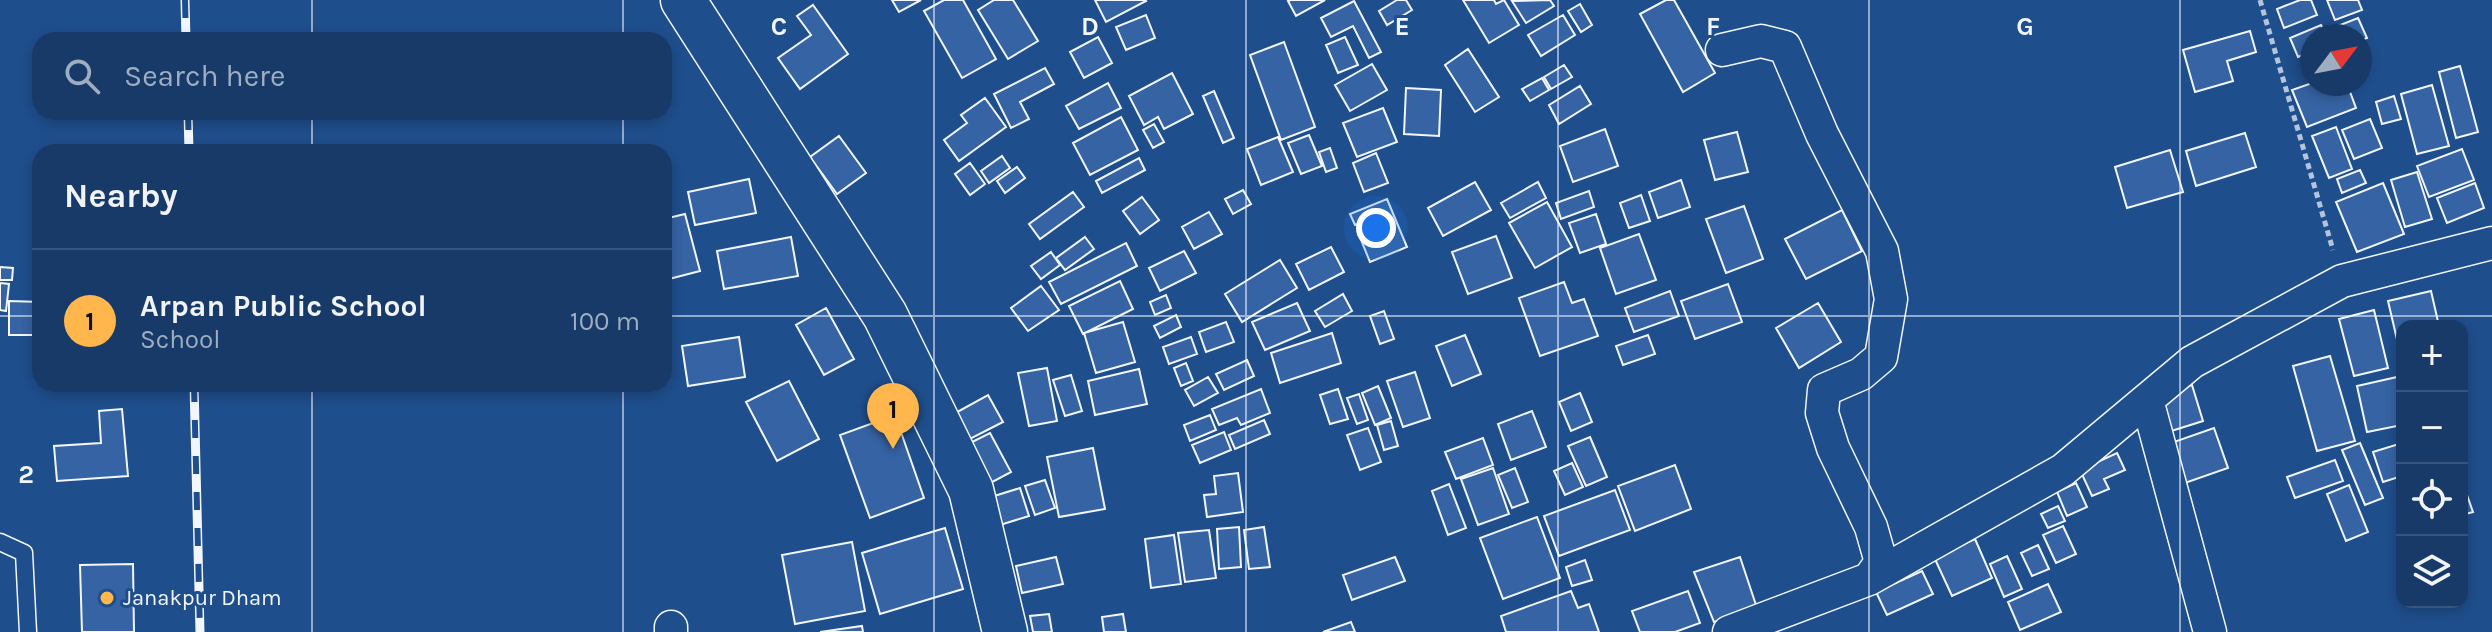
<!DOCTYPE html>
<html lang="en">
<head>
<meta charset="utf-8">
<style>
	body { margin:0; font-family:Karla,sans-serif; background:#20416f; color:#f1f3f6 }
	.controls { position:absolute; right:24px; bottom:24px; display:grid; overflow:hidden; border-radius:16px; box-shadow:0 4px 12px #0003 }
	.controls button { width:72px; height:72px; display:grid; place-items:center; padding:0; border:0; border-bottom:2px solid #36547d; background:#173a69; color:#f1f3f6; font:40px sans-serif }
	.compass { position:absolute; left:2300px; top:24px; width:72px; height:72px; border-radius:50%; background:#173a69; box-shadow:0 4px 12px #0003; rotate:58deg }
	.you { position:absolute; left:1376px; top:228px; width:28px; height:28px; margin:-20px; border:6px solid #fff; border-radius:50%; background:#1a73e8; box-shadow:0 0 0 12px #1a73e833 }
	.badge { display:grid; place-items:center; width:52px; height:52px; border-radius:50%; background:#ffb74d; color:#111; font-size:26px; font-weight:700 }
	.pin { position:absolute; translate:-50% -66px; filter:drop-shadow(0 2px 4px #0008) }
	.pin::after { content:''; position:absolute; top:42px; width:28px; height:24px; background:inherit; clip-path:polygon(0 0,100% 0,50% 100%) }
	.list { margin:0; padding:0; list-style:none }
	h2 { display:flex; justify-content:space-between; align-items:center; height:104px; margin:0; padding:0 32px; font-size:34px }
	h2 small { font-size:26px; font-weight:400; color:#9eadc0 }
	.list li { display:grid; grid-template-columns:52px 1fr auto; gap:24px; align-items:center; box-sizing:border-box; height:144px; padding:0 32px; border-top:2px solid #36547d }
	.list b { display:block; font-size:30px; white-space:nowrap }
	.list p { margin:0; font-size:26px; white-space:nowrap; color:#9eadc0 }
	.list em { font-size:26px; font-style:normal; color:#9eadc0 }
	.icon { flex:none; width:44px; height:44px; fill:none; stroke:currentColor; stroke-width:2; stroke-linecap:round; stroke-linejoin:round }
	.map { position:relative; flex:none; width:2492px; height:632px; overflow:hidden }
	.search { position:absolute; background:#173a69; box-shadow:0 4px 12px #0003; left:32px; top:32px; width:640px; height:88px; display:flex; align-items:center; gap:20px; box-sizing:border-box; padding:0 28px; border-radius:24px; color:#9eadc0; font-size:30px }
	.panel { position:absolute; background:#173a69; box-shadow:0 4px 12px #0003; left:32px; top:144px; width:640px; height:248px; border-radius:24px }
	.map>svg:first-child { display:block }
</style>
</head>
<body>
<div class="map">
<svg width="2492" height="632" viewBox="0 0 2492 632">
	<rect width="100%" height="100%" fill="#1f4e8c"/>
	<path fill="#3563a3" stroke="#f2f6ff" stroke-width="2" d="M892,0h29l-22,12z
		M944,0h19l33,59 -34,19 -38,-67z
		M994,0h19l25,41 -30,18 -30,-49z
		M1095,0h50l1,1 -40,21z
		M1291,0h34l-29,16 -8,-15z
		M1397,0h9l6,10 -25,15 -8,-14z
		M1463,0h31l2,4 8,-4 15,25 -30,18z
		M1550,0l4,6 -28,17 -14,-22z
		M1666,0h8l41,73 -32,19 -43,-78z
		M2300,0h11l6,15 -33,13 -7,-19z
		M2327,0h31l4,10 -27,10z
		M1354,1l27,51 -12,6 -16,-32 -22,11 -10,-19z
		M1580,4l12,21 -11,7 -13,-21z
		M813,5l35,49 -48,35 -22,-31 33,-23 -14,-19z
		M1146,15l9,23 -29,12 -10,-23z
		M1563,15l12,20 -34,21 -13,-21z
		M2358,18l9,20 -7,3v-5h-27l-3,-7z
		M2321,25l5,11h-14v15l-14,6 -8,-19z
		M2250,31l6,21 -29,9 6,20 -38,11 -12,-42z
		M1098,37l14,26 -28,15 -14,-26z
		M1345,37l13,28 -20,8 -12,-28z
		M1284,42l31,85 -34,13 -31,-85z
		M1468,49l31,48 -24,15 -30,-47z
		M1372,64l15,26 -37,21 -15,-26z
		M1564,65l8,12 -21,12 -7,-12z
		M2460,66l18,66 -22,6 -17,-66z
		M1045,68l9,16 -34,18 9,17 -18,9 -17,-34z
		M1172,73l21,41 -29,15 -6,-12 -14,8 -15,-29z
		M1542,78l7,12 -19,11 -8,-12z
		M1108,83l13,25 -42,21 -13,-23z
		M2312,83l35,1 9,24 -49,19 -15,-37z
		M2432,85l17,61 -32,8 -16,-60z
		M1580,86l11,18 -32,20 -10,-19z
		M1406,88l35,2 -2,46 -35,-2z
		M1214,91l20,47 -11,5 -20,-47z
		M2394,96l7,23 -19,5 -6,-22z
		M985,98l21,29 -47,34 -15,-21 23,-17 -6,-8z
		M1383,108l14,34 -40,15 -14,-34z
		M1121,117l17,33 -48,25 -17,-32z
		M2370,119l12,29 -28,11 -12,-29z
		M1154,124l10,18 -11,6 -10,-18z
		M2336,127l16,42 -23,9 -17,-42z
		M1605,129l13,37 -45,16 -13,-36z
		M1737,132l11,40 -33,8 -11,-40z
		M2245,133l11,34 -60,19 -10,-35z
		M1309,135l13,31 -21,8 -13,-31z
		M839,136l27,37 -29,21 -27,-37z
		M1278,137l15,35 -32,13 -14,-36z
		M1330,148l7,20 -11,4 -7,-20z
		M2462,149l12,31 -45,17 -12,-31z
		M2170,150l13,42 -56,16 -12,-41z
		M1376,153l12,30 -24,9 -11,-29z
		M1002,156l8,12 -21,15 -8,-12z
		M1139,158l6,12 -43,23 -6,-12z
		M970,163l15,21 -15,11 -15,-21z
		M1017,167l8,11 -20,15 -8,-12z
		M2360,170l6,13 -24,10 -5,-14z
		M2417,172l15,47 -27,8 -14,-47z
		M749,179l7,34 -61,12 -7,-33z
		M1681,180l9,27 -32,11 -9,-26z
		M1475,182l16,28 -48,26 -15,-28z
		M1538,182l8,16 -36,20 -9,-15z
		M2383,183l21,51 -47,18 -21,-50z
		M2475,183l9,25 -37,15 -10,-25z
		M1243,190l8,14 -18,10 -8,-15z
		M1589,191l5,16 -33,12 -5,-16z
		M1073,192l11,15 -44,32 -11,-15z
		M1641,195l9,26 -21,7 -9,-25z
		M1142,197l17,23 -19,14 -17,-23z
		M1387,199l20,48 -37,15 -11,-27 12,-6 -3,-9 -13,5 -5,-11z
		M1547,202l25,45 -37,21 -26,-45z
		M1744,206l19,53 -37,14 -20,-54z
		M1842,210l20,41 -56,28 -21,-40z
		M1209,212l13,22 -28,15 -12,-22z
		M685,214l15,57 -31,8 -5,-19v-41z
		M1596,214l10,30 -26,9 -11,-30z
		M1639,234l17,46 -40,14 -16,-46z
		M1496,236l16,42 -44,16 -16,-42z
		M791,237l7,39 -74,13 -7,-38z
		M1085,237l9,12 -29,21 -9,-12z
		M1126,243l11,23 -76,38 -12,-22z
		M1331,247l13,25 -35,18 -13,-26z
		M1184,251l12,22 -36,18 -11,-23z
		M1051,252l9,13 -19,14 -10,-13z
		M1280,260l17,28 -55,34 -17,-28z
		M0,267l13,1 -1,12h-12z
		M1120,281l13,28 -50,25 -14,-28z
		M1564,282l8,21 12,-4 14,37 -58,20 -21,-58z
		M0,283l9,1 -3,27 -6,-1z
		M1728,284l14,38 -47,17 -14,-38z
		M1041,286l18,24 -31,21 -17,-23z
		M1670,291l9,25 -45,16 -9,-24z
		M2431,291l8,35h-37v35l-14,-60z
		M1343,294l9,17 -27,16 -10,-16z
		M1166,295l5,13 -16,7 -5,-13z
		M9,301l31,1v33h-31z
		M1297,303l13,28 -45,19 -13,-28z
		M1818,303l23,39 -42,26 -23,-40z
		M826,308l28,51 -30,16 -28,-50z
		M2374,310l14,58 -34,8 -15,-57z
		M1384,311l10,28 -14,5 -10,-28z
		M1176,315l5,12 -21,11 -6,-12z
		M1123,322l12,40 -39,11 -12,-40z
		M1226,322l8,20 -28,10 -7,-20z
		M1332,333l9,30 -61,20 -9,-30z
		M1465,335l16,39 -29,12 -16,-40z
		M1648,335l7,19 -32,11 -7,-19z
		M739,337l6,40 -57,9 -6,-40z
		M1191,337l6,17 -28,10 -6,-17z
		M2330,356l25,85 -38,10 -24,-85z
		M1247,360l7,16 -30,14 -8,-16z
		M1186,363l7,18 -12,5 -7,-18z
		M1047,368l10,53 -28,5 -11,-53z
		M1139,369l8,35 -52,11 -7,-34z
		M1415,372l15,46 -27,9 -16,-46z
		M1071,375l11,36 -17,5 -12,-36z
		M1208,377l10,16 -24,13 -9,-16z
		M2397,377l5,22v26l-35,7 -10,-46z
		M789,381l30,58 -42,22 -31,-59z
		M2192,385l11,36 -38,12 -11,-36z
		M1378,386l13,32 -16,7 -13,-32z
		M1261,389l9,24 -29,12 -4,-7 -18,7 -7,-16z
		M1338,389l10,30 -18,5 -10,-29z
		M1580,393l12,29 -21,9 -12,-29z
		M1359,394l9,26 -11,4 -10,-26z
		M988,395l15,27 -39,20 -14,-26z
		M122,409l6,67 -71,5 -3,-35 47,-3 -2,-32z
		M1532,411l14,36 -35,13 -13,-36z
		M895,415l29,83 -54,20 -30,-83z
		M1210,415l6,15 -26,11 -6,-16z
		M1264,420l6,14 -35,15 -6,-14z
		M1391,421l7,25 -14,4 -7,-25z
		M1368,428l13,34 -21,8 -13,-35z
		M2214,428l14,40 -46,16 -14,-40z
		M1224,432l7,18 -31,13 -8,-18z
		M990,433l21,39 -28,15 -21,-40z
		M1590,437l17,40 -21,9 -18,-40z
		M1483,438l10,27 -37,14 -11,-27z
		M2360,443l23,55 -18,7 -23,-55z
		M2402,443v33l-19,6 -10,-30z
		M1093,448l12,61 -46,8 -12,-60z
		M2117,453l8,17 -21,9 5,10 -17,7 -12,-26z
		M2335,460l8,21 -48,17 -8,-21z
		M1572,463l11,24 -18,8 -11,-24z
		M1675,465l16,44 -56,22 -17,-45z
		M1493,468l16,46 -31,11 -17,-46z
		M1515,468l13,34 -16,6 -14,-33z
		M1238,473l5,39 -36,5 -3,-22 12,-1 -2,-18z
		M1045,480l10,28 -20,7 -10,-29z
		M2462,481l11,31 -11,3z
		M2076,483l11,24 -20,9 -10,-24z
		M1449,484l17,44 -18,7 -16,-44z
		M2349,485l19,47 -22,9 -19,-47z
		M1020,488l9,28 -29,9 -9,-28z
		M1615,490l15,40 -71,26 -15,-40z
		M2058,506l7,15 -17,7 -7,-14z
		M1537,517l23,61 -57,21 -23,-61z
		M2063,526l13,28 -20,9 -13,-28z
		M1239,527l2,40 -22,2 -2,-40z
		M1264,527l6,40 -21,2 -5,-39z
		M945,528l18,61 -83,25 -18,-61z
		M1209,530l7,48 -31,4 -7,-49z
		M1174,535l7,49 -30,4 -6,-49z
		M1975,539l17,39 -40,18 -18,-39z
		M852,542l13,69 -70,13 -13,-69z
		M2038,545l11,24 -17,7 -11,-23z
		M2007,556l15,33 -18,8 -14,-33z
		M1056,557l7,27 -41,9 -6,-27z
		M1395,557l10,24 -53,19 -9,-25z
		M1740,557l17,51 -43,14 -20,-50z
		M1585,560l7,20 -20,6 -6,-19z
		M133,564l1,68h-52l-2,-67z
		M1922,571l11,23 -46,21 -11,-23z
		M2048,584l13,28 -41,18 -12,-28z
		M1571,591l7,17 11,-4 10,28h-93l-5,-16z
		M1688,591l12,32 -25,9h-35l-8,-21z
		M1049,614l3,18h-19l-3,-16z
		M1123,614l3,18h-22l-2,-15z
		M1351,622l4,10h-32z
		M862,626l1,6h-43z"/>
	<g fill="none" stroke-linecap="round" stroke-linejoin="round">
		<defs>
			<path id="lane" d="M0,542l24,11 4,79"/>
			<path id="street" d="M1722,50l39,-9 24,6 37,87 60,117 9,48 -10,58 -20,17 -37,16 -2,23 11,35 38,79 10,35 -12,17
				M2147,400l63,232
				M671,627v5
				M1729,632l140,-53 194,-109 129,-108 150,-81 150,-38"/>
			<path id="secondary" d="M683,0l202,315 86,175 34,142"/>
		</defs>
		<use href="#lane" stroke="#f2f6ff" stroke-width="19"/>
		<use href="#street" stroke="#f2f6ff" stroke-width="35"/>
		<use href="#secondary" stroke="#f2f6ff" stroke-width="47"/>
		<path stroke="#b3c4dc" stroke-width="5" stroke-dasharray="6 4" stroke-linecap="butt" d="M2260,0l73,250"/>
		<use href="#lane" stroke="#1f4e8c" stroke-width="16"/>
		<use href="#street" stroke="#1f4e8c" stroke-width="32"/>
		<use href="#secondary" stroke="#1f4e8c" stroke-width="44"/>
		<defs>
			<path id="rail" d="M185,0l1,40
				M188,112l1,40
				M194,384l6,248"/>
		</defs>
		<use href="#rail" stroke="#f2f6ff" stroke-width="9"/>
		<use href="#rail" stroke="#1f4e8c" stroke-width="6" stroke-dasharray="18" stroke-linecap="butt"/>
	</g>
	<path fill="none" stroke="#f2f6ff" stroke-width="2" stroke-opacity="0.55" d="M312,0v40M623,0v40M934,0v632M1246,0v632M1558,0v632M1869,0v632M2180,0v632M312,112v40M623,112v40M0,316h40M664,316h1828M312,384v248M623,384v248"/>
	<circle fill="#ffb74d" stroke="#1f4e8c" stroke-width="3" cx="107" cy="598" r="8"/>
	<g text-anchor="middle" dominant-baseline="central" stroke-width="6" stroke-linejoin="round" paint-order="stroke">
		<g font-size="22" fill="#f2f6ff" stroke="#1f4e8c" text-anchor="start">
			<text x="123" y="598">Janakpur Dham</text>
		</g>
	</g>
	<g font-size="26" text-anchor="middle" font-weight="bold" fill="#f2f6ff" stroke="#1f4e8c" stroke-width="6" stroke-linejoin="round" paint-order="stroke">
		<text x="779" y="35">C</text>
		<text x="1090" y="35">D</text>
		<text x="1402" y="35">E</text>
		<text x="1713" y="35">F</text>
		<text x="2025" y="35">G</text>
		<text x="26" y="483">2</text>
	</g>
</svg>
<div class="controls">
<button>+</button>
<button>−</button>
<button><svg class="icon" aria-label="locate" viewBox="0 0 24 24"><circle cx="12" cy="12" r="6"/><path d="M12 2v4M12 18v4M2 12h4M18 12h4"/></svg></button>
<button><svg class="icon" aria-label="layers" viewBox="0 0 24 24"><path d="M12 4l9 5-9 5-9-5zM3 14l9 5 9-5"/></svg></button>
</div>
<svg class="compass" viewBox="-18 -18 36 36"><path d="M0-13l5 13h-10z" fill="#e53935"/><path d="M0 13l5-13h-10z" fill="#9eadc0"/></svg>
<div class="you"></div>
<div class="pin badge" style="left:893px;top:449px">1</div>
<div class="search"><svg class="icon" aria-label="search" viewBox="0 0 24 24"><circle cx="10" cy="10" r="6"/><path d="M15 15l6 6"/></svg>Search here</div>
<section class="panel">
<h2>Nearby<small></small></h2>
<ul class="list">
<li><span class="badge">1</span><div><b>Arpan Public School</b><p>School</p></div><em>100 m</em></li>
</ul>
</section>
</div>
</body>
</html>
